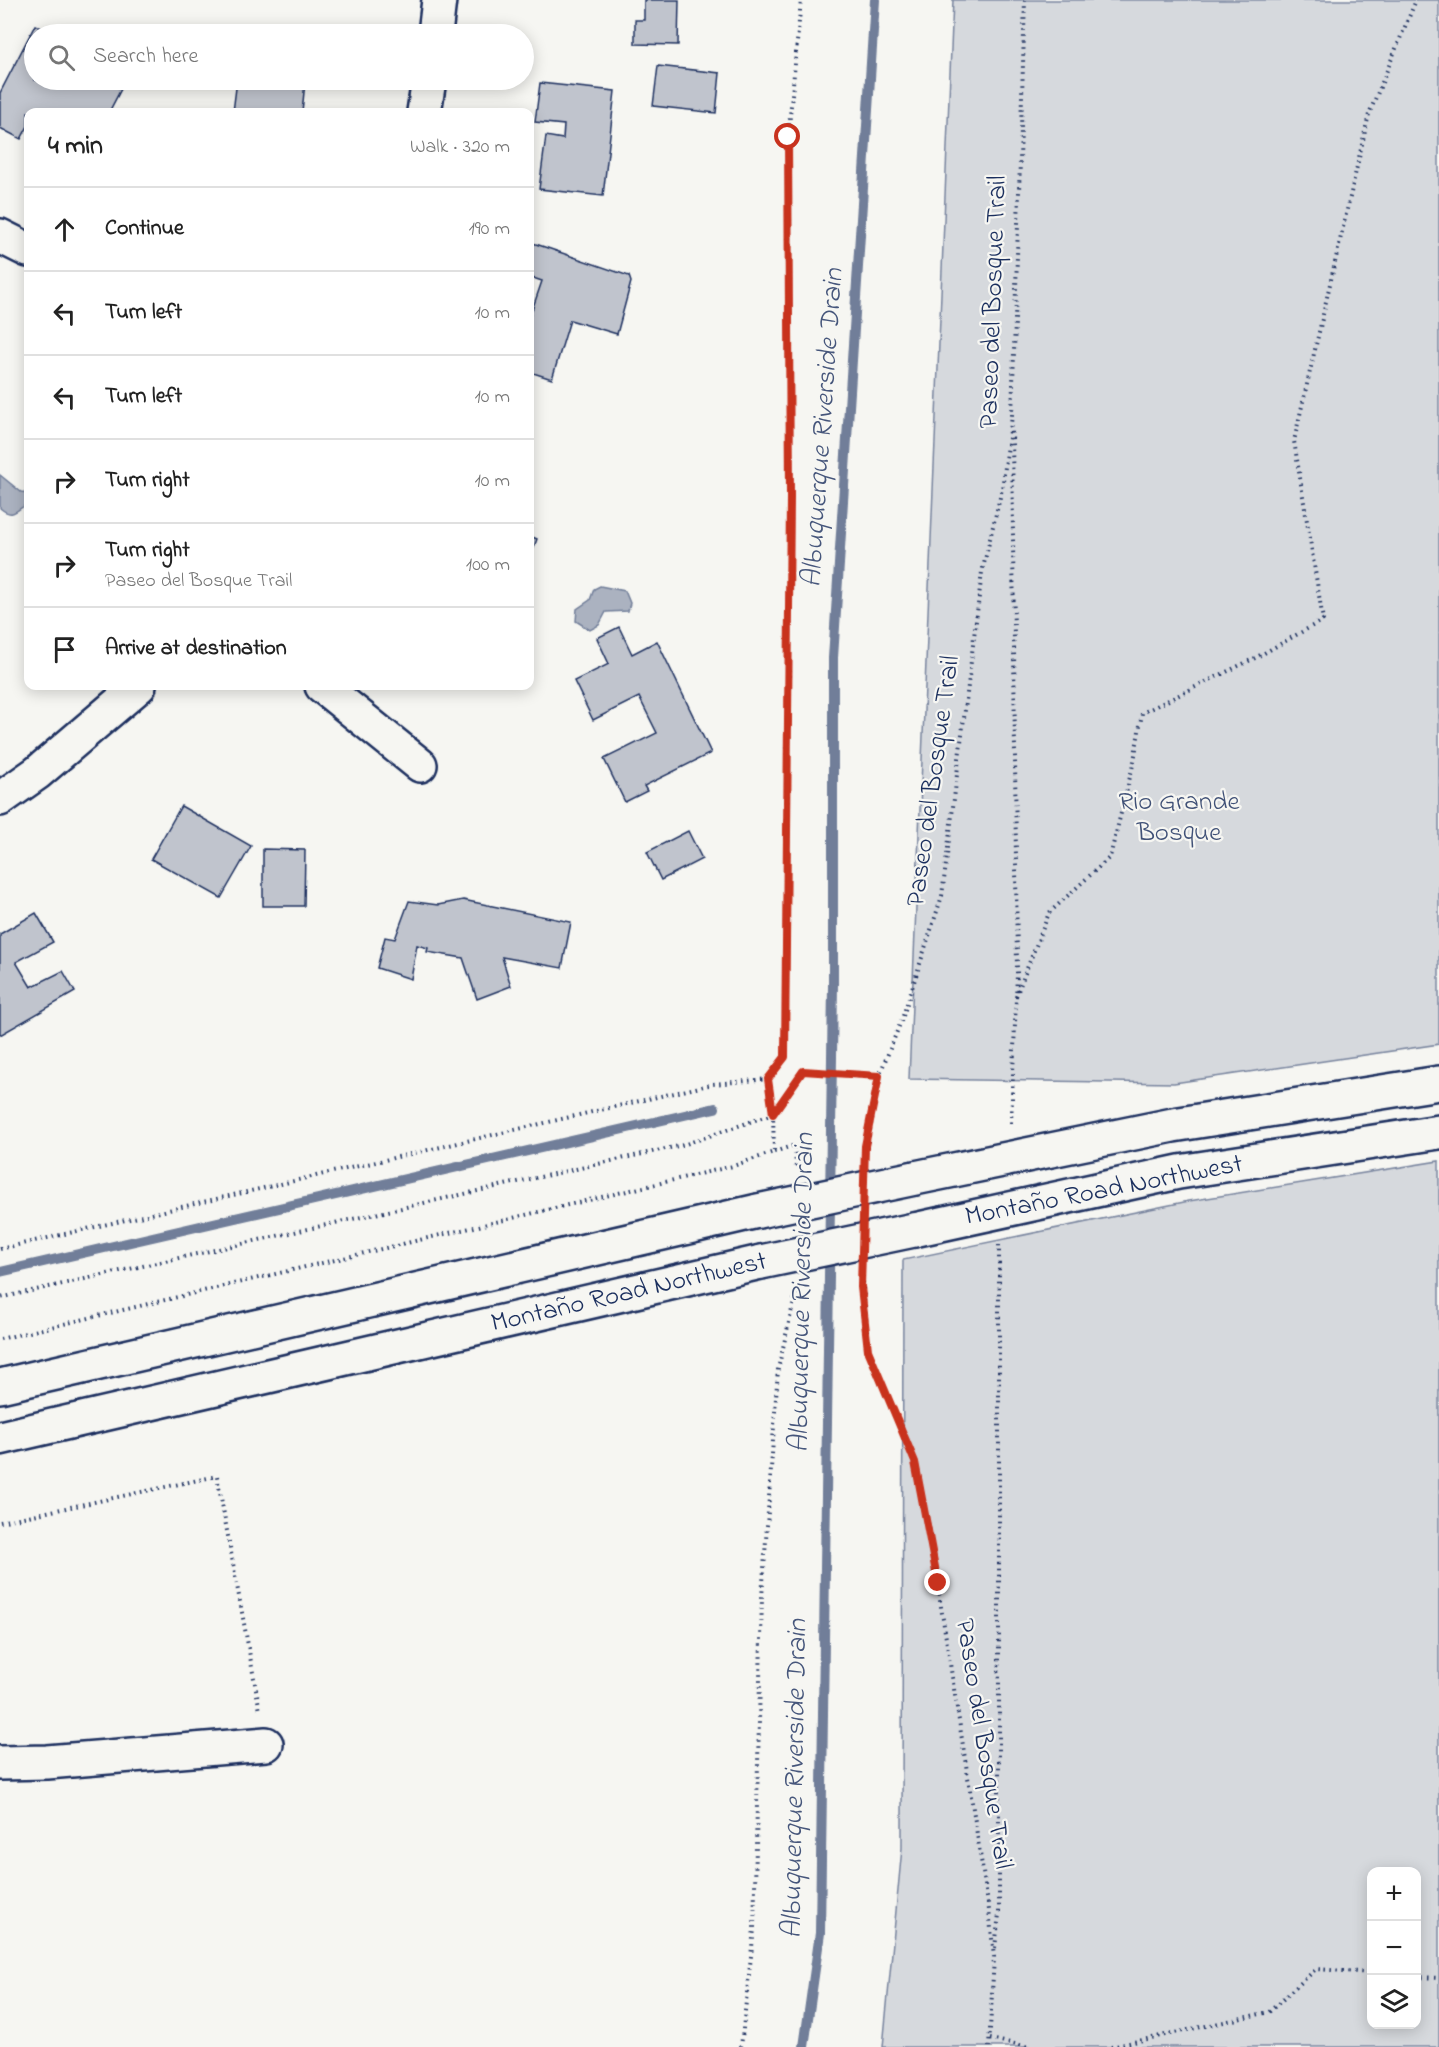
<!DOCTYPE html>
<html lang="en">
<head>
<meta charset="utf-8">
<style>
	body { margin:0; font-family:"Indie Flower",sans-serif; background:#f2f2f2; color:#222 }
	.controls { position:absolute; right:18px; bottom:18px; display:grid; overflow:hidden; border-radius:12px; box-shadow:0 3px 15px #0003 }
	.controls button { width:54px; height:54px; display:grid; place-items:center; padding:0; border:0; border-bottom:2px solid #e0e0e0; background:#fff; color:#222; font:30px sans-serif }
	.stop { position:absolute; width:18px; height:18px; margin:-14px; border:4px solid #c8321e; border-radius:50%; background:#fff }
	.stop.end { background:#c8321e; border-color:#fff; box-shadow:0 2px 6px #0008 }
	.list { margin:0; padding:0; list-style:none }
	h2 { display:flex; justify-content:space-between; align-items:center; height:78px; margin:0; padding:0 24px; font-size:26px }
	h2 small { font-size:20px; font-weight:400; color:#767676 }
	.list li { display:grid; grid-template-columns:39px 1fr auto; gap:18px; align-items:center; box-sizing:border-box; height:84px; padding:0 24px; border-top:2px solid #e0e0e0 }
	.list b { display:block; font-size:22px; white-space:nowrap }
	.list p { margin:0; font-size:20px; white-space:nowrap; color:#767676 }
	.list em { font-size:20px; font-style:normal; color:#767676 }
	.icon { flex:none; width:33px; height:33px; fill:none; stroke:currentColor; stroke-width:2; stroke-linecap:round; stroke-linejoin:round }
	.map { position:relative; flex:none; width:1439px; height:2047px; overflow:hidden }
	.search { position:absolute; background:#fff; box-shadow:0 3px 15px #0003; left:24px; top:24px; width:510px; height:66px; display:flex; align-items:center; gap:15px; box-sizing:border-box; padding:0 21px; border-radius:33px; color:#767676; font-size:22px }
	.panel { position:absolute; background:#fff; box-shadow:0 3px 15px #0003; left:24px; top:108px; width:510px; height:582px; border-radius:12px }
	.map>svg:first-child { display:block }
</style>
</head>
<body>
<div class="map">
<svg width="1439" height="2047" viewBox="0 0 1439 2047">
	<rect width="100%" height="100%" fill="#f6f6f2"/>
	<filter id="ink" filterUnits="userSpaceOnUse"><feTurbulence type="fractalNoise" baseFrequency=".0167" numOctaves="2"/><feDisplacementMap in="SourceGraphic" scale="12" xChannelSelector="R" yChannelSelector="G"/><feConvolveMatrix kernelMatrix="1 2 1 2 8 2 1 2 1" color-interpolation-filters="sRGB"/></filter>
	<g filter="url(#ink)">
		<path fill="#d6d9dd" stroke="#78849e" stroke-width="1.5" fill-rule="evenodd" d="M953,0h486v1044l-265,39 -265,-4z
			M1439,1161v886h-556l19,-199 1,-588 286,-59zM1372,1872h44v152h-44z"/>
		<path fill="#abb2c0" stroke="#717e99" stroke-width="1.5" d="M0,475l21,17 6,1 1,11c-11,4 -14,16 -28,4z
			M600,586l25,5 5,12 -2,8 -22,1 -7,13 -9,5 -14,-9 1,-12 13,-9 4,-11z"/>
		<g fill="none" stroke-linecap="round" stroke-linejoin="round">
			<path stroke="#717e99" stroke-width="10" d="M0,1272l715,-164
				M804,2047l16,-114 13,-949v-326l42,-658"/>
		</g>
		<path fill="#c0c4cd" stroke="#1b2f5e" stroke-width="1.5" d="M644,0h35l-1,45 -43,-1v-24h9z
			M35,25l19,9h-20v46h76l-2,2 13,7 -12,23h-81v14l-7,13 -21,-11v-35z
			M69,25l19,9h-23z
			M658,66l62,7 -4,40 -63,-7z
			M237,80l68,2 -3,30h-69z
			M540,83l75,8 -12,105 -64,-7 7,-53 17,3 1,-14 -29,-3z
			M530,242l99,34 2,6 -14,52 -47,-14 -18,59 -22,-7v-56l12,-35 -12,-4z
			M530,536l7,3 -4,11 -3,-1z
			M619,627l13,27 25,-13 54,112 -67,33 3,5 -22,11 -21,-43 53,-26 -18,-36 -46,23 -19,-39 35,-17 -12,-26z
			M181,806l70,40 -30,52 -70,-39z
			M688,831l14,28 -41,21 -14,-28z
			M263,849l42,1 -1,56h-41z
			M463,900l108,22 -9,46 -60,-11 9,29 -34,13 -14,-41 -36,-6 1,-4 -11,-3 -6,34 -34,-11 8,-31 10,2 14,-38 29,4z
			M36,913l17,29 -37,20 15,25 32,-16 12,21 -75,43v-101z"/>
		<g fill="none" stroke-linecap="round" stroke-linejoin="round">
			<defs>
				<path id="minor" d="M435,34l4,-34
					M424,112l5,-32
					M0,236l28,14
					M322,686l98,79
					M0,799l37,-26 102,-87
					M0,1763l47,-1 219,-18"/>
				<path id="major" d="M915,1178l258,-53 266,-42
					M914,1230l265,-58 260,-40
					M0,1386l758,-175
					M0,1438l761,-176"/>
			</defs>
			<use href="#minor" stroke="#1b2f5e" stroke-width="38"/>
			<use href="#major" stroke="#1b2f5e" stroke-width="38"/>
			<path stroke="#1b2f5e" stroke-width="4" stroke-dasharray="1.5 4.5" stroke-linecap="butt" d="M1016,996l33,-83 61,-56 24,-96 8,-48 115,-56 66,-37 -29,-179 75,-327 47,-114
				M768,1079l17,-22 5,-560 -2,-360 13,-137
				M1011,1123l6,-149 -5,-545
				M774,1152l21,-7 1,25
				M865,1154l14,-78 23,-57 40,-123 40,-324 20,-83 10,-73 13,-416
				M0,1249l713,-165 55,-5 5,35 -90,31 -683,153
				M862,1276l6,74 47,113 14,68 60,379 5,47 -5,90
				M0,1339l733,-173 41,-14 -1,-38 30,-43 76,5
				M0,1522l217,-46 43,235
				M995,1948l4,-34v-669
				M1416,1977l23,1
				M990,2039l40,8
				M741,2047l13,-118 8,-332 16,-228 19,-81
				M1111,2047l158,-35 47,-43 56,4"/>
			<use href="#minor" stroke="#f6f6f2" stroke-width="33"/>
			<use href="#major" stroke="#f6f6f2" stroke-width="33"/>
			<defs>
				<path id="major-bridge" d="M758,1211l157,-33
					M761,1262l153,-32"/>
			</defs>
			<use href="#major-bridge" stroke="#1b2f5e" stroke-width="38" stroke-linecap="butt"/>
			<use href="#major-bridge" stroke="#f6f6f2" stroke-width="33"/>
		</g>
	</g>
	<g fill="none" stroke-linecap="round" stroke-linejoin="round" filter="url(#ink)">
		<path stroke="#c8321e" stroke-width="8" d="M788,137l2,360 -5,560 -17,22 5,35 30,-43 76,5 -14,70 -4,141 7,63 47,112 23,121"/>
	</g>
	<g text-anchor="middle" dominant-baseline="central" stroke-width="4.5" stroke-linejoin="round" paint-order="stroke">
		<g font-size="27" fill="#1b2f5e" stroke="#f6f6f2">
			<text transform="translate(994 302) rotate(-88)">Paseo del Bosque Trail</text>
			<text transform="translate(934 781) rotate(-82)">Paseo del Bosque Trail</text>
			<text transform="translate(1104 1191) rotate(-11)">Montaño Road Northwest</text>
			<text transform="translate(629 1293) rotate(-13)">Montaño Road Northwest</text>
			<text transform="translate(983 1744) rotate(81)">Paseo del Bosque Trail</text>
		</g>
		<g font-size="27" fill="#405177" stroke="#f6f6f2">
			<text x="1179" y="802">Rio Grande<tspan x="1179" dy="31">Bosque</tspan></text>
		</g>
		<g font-size="28" font-style="italic" fill="#46567b" stroke="#f6f6f2">
			<text transform="translate(824 428) rotate(-86)">Albuquerque Riverside Drain</text>
			<text transform="translate(803 1293) rotate(-89)">Albuquerque Riverside Drain</text>
			<text transform="translate(796 1779) rotate(-89)">Albuquerque Riverside Drain</text>
		</g>
	</g>
</svg>
<div class="controls">
<button>+</button>
<button>−</button>
<button><svg class="icon" aria-label="layers" viewBox="0 0 24 24"><path d="M12 4l9 5-9 5-9-5zM3 14l9 5 9-5"/></svg></button>
</div>
<div class="stop" style="left:788px;top:137px"></div>
<div class="stop end" style="left:938px;top:1583px"></div>
<div class="search"><svg class="icon" aria-label="search" viewBox="0 0 24 24"><circle cx="10" cy="10" r="6"/><path d="M15 15l6 6"/></svg>Search here</div>
<section class="panel">
<h2>4 min<small>Walk · 320 m</small></h2>
<ul class="list">
<li><svg class="icon" aria-label="ahead" viewBox="0 0 24 24"><path d="M12 20V5M6 11l6-6 6 6"/></svg><div><b>Continue</b></div><em>190 m</em></li>
<li><svg class="icon" aria-label="left" viewBox="0 0 24 24"><path d="M17 20v-9H6M10 6l-5 5 5 5"/></svg><div><b>Turn left</b></div><em>10 m</em></li>
<li><svg class="icon" aria-label="left" viewBox="0 0 24 24"><path d="M17 20v-9H6M10 6l-5 5 5 5"/></svg><div><b>Turn left</b></div><em>10 m</em></li>
<li><svg class="icon" aria-label="right" viewBox="0 0 24 24"><path d="M7 20v-9h11M14 6l5 5-5 5"/></svg><div><b>Turn right</b></div><em>10 m</em></li>
<li><svg class="icon" aria-label="right" viewBox="0 0 24 24"><path d="M7 20v-9h11M14 6l5 5-5 5"/></svg><div><b>Turn right</b><p>Paseo del Bosque Trail</p></div><em>100 m</em></li>
<li><svg class="icon" aria-label="arrive" viewBox="0 0 24 24"><path d="M6 21V4h12l-3 4 3 4H6"/></svg><div><b>Arrive at destination</b></div></li>
</ul>
</section>
</div>
</body>
</html>
